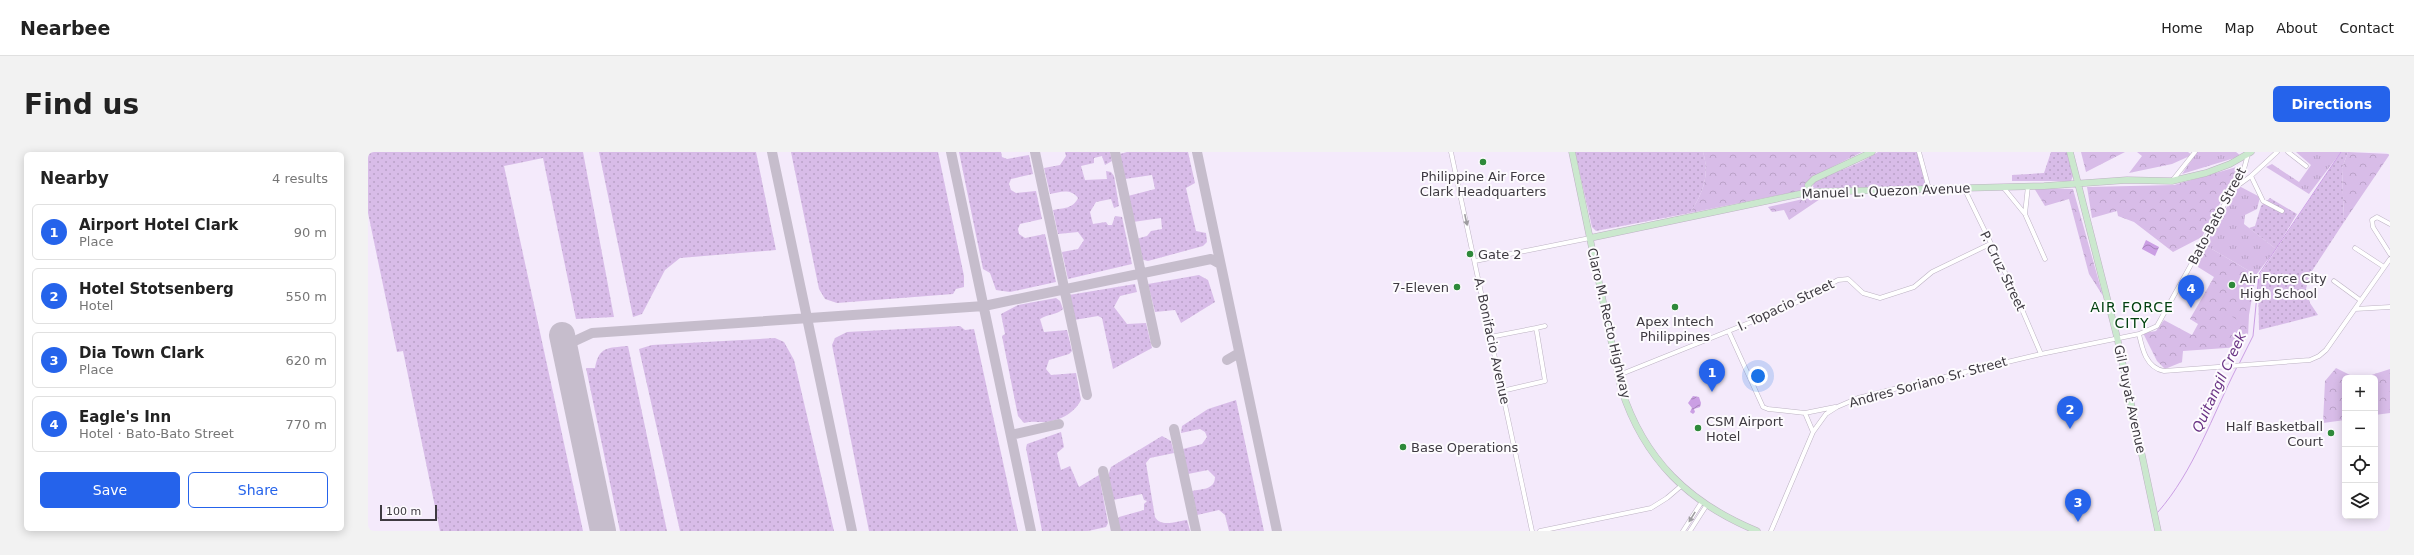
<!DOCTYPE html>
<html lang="en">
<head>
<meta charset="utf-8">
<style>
	body { margin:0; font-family:"DejaVu Sans",sans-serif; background:#f2f2f2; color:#222 }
	.controls { position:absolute; right:12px; bottom:12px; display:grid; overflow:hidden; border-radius:6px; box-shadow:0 2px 10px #0003 }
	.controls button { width:36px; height:36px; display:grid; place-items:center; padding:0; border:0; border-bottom:1px solid #e0e0e0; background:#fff; color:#222; font:20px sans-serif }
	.scale { position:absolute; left:12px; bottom:10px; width:57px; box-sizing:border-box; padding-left:4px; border:2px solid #3e3a41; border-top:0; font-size:11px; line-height:14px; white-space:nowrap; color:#3e3a41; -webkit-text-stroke:3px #fdfbfe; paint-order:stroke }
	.you { position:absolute; left:1390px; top:224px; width:14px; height:14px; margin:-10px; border:3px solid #fff; border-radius:50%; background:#1a73e8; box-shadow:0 0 0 6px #1a73e833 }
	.badge { display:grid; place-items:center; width:26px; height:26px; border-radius:50%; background:#2563eb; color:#fff; font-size:13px; font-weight:700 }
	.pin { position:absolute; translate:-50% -33px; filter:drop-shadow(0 1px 2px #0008) }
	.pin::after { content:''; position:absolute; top:21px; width:14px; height:12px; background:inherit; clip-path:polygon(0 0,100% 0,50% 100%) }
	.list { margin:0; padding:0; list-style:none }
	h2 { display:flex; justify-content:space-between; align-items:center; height:52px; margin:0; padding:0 16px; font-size:17px }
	h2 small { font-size:13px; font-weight:400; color:#767676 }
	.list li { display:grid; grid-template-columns:26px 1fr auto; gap:12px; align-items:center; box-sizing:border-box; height:56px; margin:0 8px 8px; padding:0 8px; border:1px solid #e0e0e0; border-radius:6px }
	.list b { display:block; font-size:15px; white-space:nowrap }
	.list p { margin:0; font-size:13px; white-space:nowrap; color:#767676 }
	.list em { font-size:13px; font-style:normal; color:#767676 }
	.actions { display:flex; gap:8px; padding:12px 16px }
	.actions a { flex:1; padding:9px 0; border:1px solid #2563eb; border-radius:6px; text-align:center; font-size:14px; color:#2563eb }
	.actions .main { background:#2563eb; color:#fff }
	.icon { flex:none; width:22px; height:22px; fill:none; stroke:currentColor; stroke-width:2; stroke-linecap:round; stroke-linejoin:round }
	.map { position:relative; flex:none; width:2022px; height:379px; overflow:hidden; border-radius:6px }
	header { display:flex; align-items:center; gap:24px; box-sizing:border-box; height:56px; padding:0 20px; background:#fff; border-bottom:1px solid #e0e0e0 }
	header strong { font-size:19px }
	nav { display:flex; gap:22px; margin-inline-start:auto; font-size:14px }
	.intro { display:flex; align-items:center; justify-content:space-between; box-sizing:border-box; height:96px; padding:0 24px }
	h1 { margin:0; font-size:28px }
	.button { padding:10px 18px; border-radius:6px; background:#2563eb; color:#fff; font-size:14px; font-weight:700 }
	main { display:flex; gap:24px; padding:0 24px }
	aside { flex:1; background:#fff; border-radius:6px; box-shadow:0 2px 10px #0003 }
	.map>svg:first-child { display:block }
</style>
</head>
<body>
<header>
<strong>Nearbee</strong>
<nav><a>Home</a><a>Map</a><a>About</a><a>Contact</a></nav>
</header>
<div class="intro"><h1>Find us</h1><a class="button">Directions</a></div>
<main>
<aside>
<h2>Nearby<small>4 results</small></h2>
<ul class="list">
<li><span class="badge">1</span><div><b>Airport Hotel Clark</b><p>Place</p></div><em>90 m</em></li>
<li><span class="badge">2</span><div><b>Hotel Stotsenberg</b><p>Hotel</p></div><em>550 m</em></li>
<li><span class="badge">3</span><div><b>Dia Town Clark</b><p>Place</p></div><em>620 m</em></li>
<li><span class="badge">4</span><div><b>Eagle's Inn</b><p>Hotel · Bato-Bato Street</p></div><em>770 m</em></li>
</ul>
<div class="actions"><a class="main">Save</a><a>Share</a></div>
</aside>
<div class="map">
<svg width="2022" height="379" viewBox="0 0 2022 379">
	<defs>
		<pattern id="grass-dots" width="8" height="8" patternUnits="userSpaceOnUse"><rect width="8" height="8" fill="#d8bce8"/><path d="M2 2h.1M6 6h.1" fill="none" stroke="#baa2c8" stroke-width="1.8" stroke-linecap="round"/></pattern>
		<pattern id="forest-crowns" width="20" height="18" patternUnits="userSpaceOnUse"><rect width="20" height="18" fill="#d8bce8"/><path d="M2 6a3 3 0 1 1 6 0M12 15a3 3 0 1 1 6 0" fill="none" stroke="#baa2c8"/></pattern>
		<pattern id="park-tufts" width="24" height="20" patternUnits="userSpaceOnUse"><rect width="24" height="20" fill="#d8bce8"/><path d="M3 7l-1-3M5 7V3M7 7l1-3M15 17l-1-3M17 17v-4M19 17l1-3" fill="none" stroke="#baa2c8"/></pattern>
		<pattern id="water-waves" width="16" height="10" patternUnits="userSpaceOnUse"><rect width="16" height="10" fill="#cb9fe4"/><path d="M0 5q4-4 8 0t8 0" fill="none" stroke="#a683ba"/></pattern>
	</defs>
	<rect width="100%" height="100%" fill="#f4eafb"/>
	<path fill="url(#grass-dots)" d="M0,0h215l31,165 -38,2 -33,-161 -39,8 79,365h-143l-37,-180 -6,1 -29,-139z
		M231,0h157l20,98 -96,8 -15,12 -23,44 -9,3z
		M423,0h147l26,124v11l-8,2 -3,5 -116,9 -12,-4 -6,-10z
		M591,0h42l1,5 5,2 22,-4 4,19 -22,5 -2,5 2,6 5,3 20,-2 6,28 -22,5 -2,5 1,5 6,4 20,-4 11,48 -46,10 -14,-2 -6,-17 -7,-4z
		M697,0h45l2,9 -7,4 -3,-9 -8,2v5l-13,3 4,14 22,-1 -1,-8 5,1 3,4 5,30 -5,2 -3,-9 -15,3 -6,10 3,12 13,-2 2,3h4l3,-9 7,1 10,47 -64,15 -6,-27 16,-3 6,-9 -6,-8 -20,2 -5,-24c10,-2 20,-1 25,-12 -7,-10 -18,-6 -28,-4l-6,-26 16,-3 6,-9z
		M759,0h61l7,31 -9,5 10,43 10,2 1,9 -4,4 -55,15 -8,-2 -4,-20 11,-3 4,-5 11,-2 -1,-11 -28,4 -5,-26 27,-7 -3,-14 -27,4 -5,-25z
		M1207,0h128c7,23 0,41 -13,61l-94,18 -4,-4z
		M1510,0h39l9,31 -4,3 -106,3 -3,-2 1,-6c21,-9 45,-16 64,-29z
		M1683,0h16l6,24 -2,5h-59v-6l32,-2z
		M1973,0h7l-6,16 2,54 -34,52 -4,15 4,14 8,12 -59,15 -1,-53z
		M1902,46l27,16 -21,35 -27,-21 6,-2 6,-20z
		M831,123l9,5 7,22 -34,21 -6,-13 -20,2 -7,-28z
		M767,132l2,8 -17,4 -6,11 13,17 19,-1 6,25 -39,21 -11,-51 -4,-2 -24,4 -5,-25z
		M688,146l4,3 3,8c-6,6 -16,5 -23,10l4,13 23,-2 5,21 -3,3 -20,6 -3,9 5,6 25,-2 5,27c-7,14 -23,22 -39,22 -7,0 -11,-1 -18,1l-6,-7 -16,-80 3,-2 -4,-20 17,-9z
		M592,174l5,4 9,-1 44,202h-149l-37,-186 3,-7 12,-6z
		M407,186l9,4 10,18 40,171h-154l-41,-182 13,-4z
		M260,194l39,185h-47l-34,-163h9c4,-22 13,-20 33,-22z
		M868,248l28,131h-35l-4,-16 -6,-5 -22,5 -5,-24c9,-2 23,-1 23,-14l-7,-7 -20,4 -5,-25 19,-5 5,-7 -2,-5 -5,-3 -19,4 1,-7 26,-17z
		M693,280l3,15 -7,6 4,17 9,-4 9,21 20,-12 9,48 -2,4 -18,4h-46l-16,-83 1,-4z
		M794,284l9,5 3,12 -24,5 -4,5 9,54c6,11 22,4 32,3l3,11h-70l-3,-11 2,-3 25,-7v-6l3,-3 -3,-1 -2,-6 -29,6 -5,-24 3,-9z"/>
	<path fill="url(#forest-crowns)" d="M1335,0h159l-46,23 -12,15 -114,23c13,-20 20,-38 13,-61z
		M1713,0h44l-39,20z
		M1769,0h51l4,3 -20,9 -43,9 13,-17z
		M1980,0l42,2 -46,68 -2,-54z
		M1872,14l-38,71 -29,15 -39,-30 -16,-6 -1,-5 -25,7 -5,-31 87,-2z
		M1666,36l39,1 30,107 -14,-22 -20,-75 -24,7z
		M1461,41l-40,27 -5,-10 -12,2 -4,-5z
		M1837,93l51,30 -7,40 -1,21 -8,11 -57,4 -1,11 -17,7 -8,-8 -14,-28 13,-2 8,-11 28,15 6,-11 -8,-5 24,-42 -16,-10z
		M1968,216l20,10h-11v42l-22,3 2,-42z
		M2022,217v44l-15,2v-37h-13z"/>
	<path fill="url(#park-tufts)" d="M1829,0h39l5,4 -59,18z
		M1928,0h45l-32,42 -43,-27 6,-3 27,18 12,-17z
		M1871,34l21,11 -3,12 -12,6 -1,9 32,25 -20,26 -51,-30z"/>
	<path fill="#d8bce8" d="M1858,161l13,8 -5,8 -13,-7z"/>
	<path fill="url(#water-waves)" d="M1778,88l13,7 -4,9 -13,-7z
		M1325,244l6,1 2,6 -1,4 -6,2 1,3 -2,2 -3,-2 2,-4 -4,-5z"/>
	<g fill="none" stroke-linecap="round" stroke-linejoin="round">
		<path stroke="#cb9fe4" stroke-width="1" d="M1871,212l14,-28 6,-62 82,-122
			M1790,360c36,-41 54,-96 79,-145"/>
		<path stroke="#c6bdcc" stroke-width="10" d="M404,0l80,379
			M583,0l80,379
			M667,0l52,243
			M747,0l41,191
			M829,0l80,379
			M196,194l28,-13 392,-27 227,-47 9,5
			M859,208l12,-7
			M806,277l22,102
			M643,283l48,-11
			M735,319l13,60"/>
		<path stroke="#c6bdcc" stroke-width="26" d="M194,183l41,196"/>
		<defs>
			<path id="street" d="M1083,0l81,379
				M1551,0l10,37
				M1909,0l-26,24 12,25 19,10
				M1920,0l18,14
				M1804,29l23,-29
				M1867,32h5l11,-8
				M1635,35l22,27 20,45
				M1596,36l51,105 26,61
				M1657,62l3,-28
				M2022,72l-13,-7 -5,3 1,7 17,27
				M1987,96l29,19
				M1107,109l115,-23
				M1966,129l26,19
				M1987,157l35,-2
				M1168,176l9,-2
				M1361,180l34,75 5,2 37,4 30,-6
				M1771,182c3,14 7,34 25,37l146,-11 9,-4 7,-6 64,-91
				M1122,185l46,-9 1,5 8,48 -43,10
				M1251,223l167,-67 52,-28 10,-1 15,14 17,5 34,-11 18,-15 58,-28
				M1437,261l8,19
				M1172,379l111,-23 16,-10 14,-12
				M1315,379l18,-28
				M1322,379l16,-25
				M1403,379l42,-99 13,-18 11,-7 21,-9 36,-9 147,-35 98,-20 18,-8 87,-157 4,-15"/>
			<path id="secondary" d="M1204,0l49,236c23,72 68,115 136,143
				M1702,0l47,185 41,194
				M1441,40l-1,-7 6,-6 58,-27
				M1222,86l219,-46 235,-6 83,-6 45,1 34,-8 24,-9 21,-12"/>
		</defs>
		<use href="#street" stroke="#bdb3c3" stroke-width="5"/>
		<use href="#secondary" stroke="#bdb3c3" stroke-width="7"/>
		<use href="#street" stroke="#fff" stroke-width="4"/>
		<use href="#secondary" stroke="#cbe8ce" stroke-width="6"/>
	</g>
	<defs><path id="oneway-solid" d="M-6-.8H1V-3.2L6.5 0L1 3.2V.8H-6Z"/></defs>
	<g fill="#9e9ca0">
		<use href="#oneway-solid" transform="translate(1098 68) rotate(78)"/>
		<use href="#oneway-solid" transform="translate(1324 365) rotate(122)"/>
	</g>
	<g fill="#2e893a" stroke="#fdfbfe" stroke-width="1.5">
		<circle cx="1115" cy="10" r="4"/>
		<circle cx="1102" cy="102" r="4"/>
		<circle cx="1864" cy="133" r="4"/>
		<circle cx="1089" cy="135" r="4"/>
		<circle cx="1307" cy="155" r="4"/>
		<circle cx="1330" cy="276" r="4"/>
		<circle cx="1963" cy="281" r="4"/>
		<circle cx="1035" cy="295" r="4"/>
	</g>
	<g text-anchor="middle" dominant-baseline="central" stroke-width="4" stroke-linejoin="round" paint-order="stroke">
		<g font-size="13" fill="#3e3a41" stroke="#fdfbfe" text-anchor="start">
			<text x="1115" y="24" text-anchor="middle">Philippine Air Force<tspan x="1115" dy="15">Clark Headquarters</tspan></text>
			<text x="1110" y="102">Gate 2</text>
			<text x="1872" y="126">Air Force City<tspan x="1872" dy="15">High School</tspan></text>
			<text x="1081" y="135" text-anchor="end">7-Eleven</text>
			<text x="1307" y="169" text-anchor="middle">Apex Intech<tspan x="1307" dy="15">Philippines</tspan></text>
			<text x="1338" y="269">CSM Airport<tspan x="1338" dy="15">Hotel</tspan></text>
			<text x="1955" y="274" text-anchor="end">Half Basketball<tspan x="1955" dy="15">Court</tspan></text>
			<text x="1043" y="295">Base Operations</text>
		</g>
		<g font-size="13" fill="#3e3a41" stroke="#fdfbfe">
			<text transform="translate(1518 39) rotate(-2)">Manuel L. Quezon Avenue</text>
			<text transform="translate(1849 64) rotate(-62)">Bato-Bato Street</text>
			<text transform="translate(1635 119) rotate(64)">P. Cruz Street</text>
			<text transform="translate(1418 153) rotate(-25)">I. Topacio Street</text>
			<text transform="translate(1241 171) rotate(77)">Claro M. Recto Highway</text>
			<text transform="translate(1124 189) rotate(78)">A. Bonifacio Avenue</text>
			<text transform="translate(1560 230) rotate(-15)">Andres Soriano Sr. Street</text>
			<text transform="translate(1762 247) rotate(78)">Gil Puyat Avenue</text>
		</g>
		<g font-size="14" letter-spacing="1" fill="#034210" stroke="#fdfbfe">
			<text x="1764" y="155">AIR FORCE<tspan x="1764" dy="16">CITY</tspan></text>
		</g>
		<g font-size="14" font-style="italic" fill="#6a3485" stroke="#fdfbfe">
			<text transform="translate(1851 230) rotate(-65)">Quitangil Creek</text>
		</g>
	</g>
</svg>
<div class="controls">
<button>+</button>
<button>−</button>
<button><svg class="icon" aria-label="locate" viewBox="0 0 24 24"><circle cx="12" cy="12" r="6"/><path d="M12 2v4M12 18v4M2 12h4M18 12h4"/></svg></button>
<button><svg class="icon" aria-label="layers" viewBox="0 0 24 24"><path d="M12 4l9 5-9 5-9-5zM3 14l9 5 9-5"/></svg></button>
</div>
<div class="scale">100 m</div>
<div class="you"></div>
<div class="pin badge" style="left:1344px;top:240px">1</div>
<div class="pin badge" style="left:1702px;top:277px">2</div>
<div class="pin badge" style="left:1710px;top:370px">3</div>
<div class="pin badge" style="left:1823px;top:156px">4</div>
</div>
</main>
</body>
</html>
